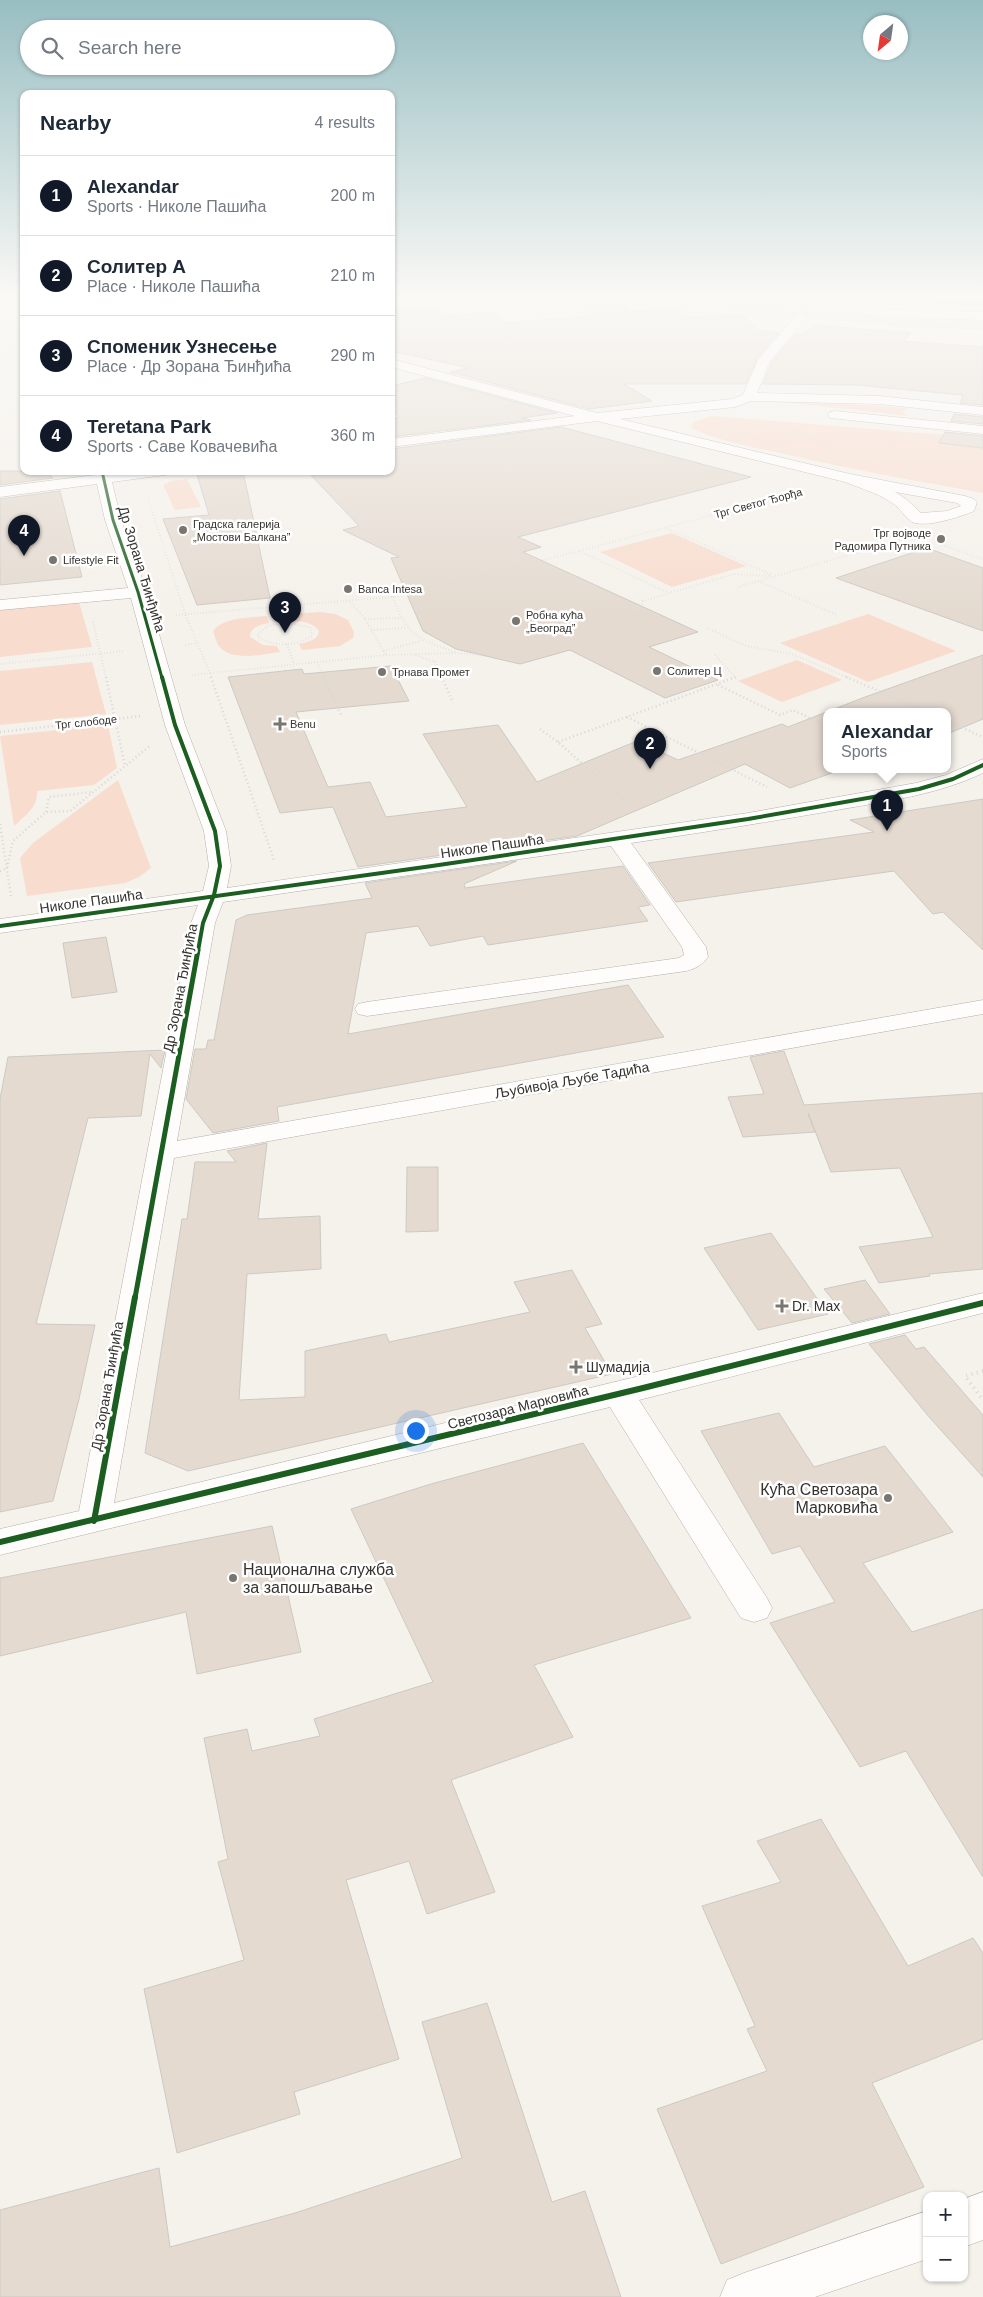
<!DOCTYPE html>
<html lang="en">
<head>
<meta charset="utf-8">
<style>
	body { margin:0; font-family:Arial,sans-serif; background:#f2f2f3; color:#1f2937 }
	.controls { position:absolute; right:15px; bottom:15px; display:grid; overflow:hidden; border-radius:10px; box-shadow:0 1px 4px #0004 }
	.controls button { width:45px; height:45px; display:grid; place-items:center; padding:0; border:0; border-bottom:1px solid #e0e1e3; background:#fff; color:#1f2937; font:25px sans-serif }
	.compass { position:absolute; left:863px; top:15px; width:45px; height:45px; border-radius:50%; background:#fff; box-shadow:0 1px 4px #0004; rotate:209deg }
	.you { position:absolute; left:415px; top:1430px; width:18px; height:18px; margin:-12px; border:4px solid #fff; border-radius:50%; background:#1a73e8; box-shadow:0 0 0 8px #1a73e833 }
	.badge { display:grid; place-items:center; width:32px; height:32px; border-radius:50%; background:#111827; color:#fff; font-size:16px; font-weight:700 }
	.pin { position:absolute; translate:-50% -41px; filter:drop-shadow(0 1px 2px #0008) }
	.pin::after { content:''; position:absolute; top:26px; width:18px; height:15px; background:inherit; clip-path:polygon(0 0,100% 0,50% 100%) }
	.popup { position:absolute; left:823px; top:708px; width:128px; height:65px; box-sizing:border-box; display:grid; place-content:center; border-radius:10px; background:#fff; filter:drop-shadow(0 1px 4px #0005); font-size:16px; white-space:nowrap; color:#747a83 }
	.popup b { font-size:19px; color:#1f2937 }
	.popup::after { content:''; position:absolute; left:50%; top:100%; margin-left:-10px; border:10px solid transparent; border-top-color:#fff }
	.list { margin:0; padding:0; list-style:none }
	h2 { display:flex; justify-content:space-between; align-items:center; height:65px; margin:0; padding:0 20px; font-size:21px }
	h2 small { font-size:16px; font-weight:400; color:#747a83 }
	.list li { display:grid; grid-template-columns:32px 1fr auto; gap:15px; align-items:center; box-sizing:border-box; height:80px; padding:0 20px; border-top:1px solid #e0e1e3 }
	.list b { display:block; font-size:19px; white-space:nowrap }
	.list p { margin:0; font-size:16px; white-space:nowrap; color:#747a83 }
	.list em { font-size:16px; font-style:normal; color:#747a83 }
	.icon { flex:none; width:28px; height:28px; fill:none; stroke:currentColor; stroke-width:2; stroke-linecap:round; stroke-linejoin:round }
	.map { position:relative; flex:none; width:983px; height:2297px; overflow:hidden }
	.search { position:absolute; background:#fff; box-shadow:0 1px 4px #0004; left:20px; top:20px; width:375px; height:55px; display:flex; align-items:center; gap:12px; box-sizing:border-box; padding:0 18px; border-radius:28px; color:#747a83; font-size:19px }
	.panel { position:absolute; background:#fff; box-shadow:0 1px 4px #0004; left:20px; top:90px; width:375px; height:385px; border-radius:10px }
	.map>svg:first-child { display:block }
</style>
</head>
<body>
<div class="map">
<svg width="983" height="2297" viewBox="0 0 983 2297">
	<rect width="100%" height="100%" fill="#f5f1eb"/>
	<path fill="#f8dcce" d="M794,403l52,1 62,4 -5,4 5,4z
		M712,416l271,22v55c-65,-12 -130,-23 -194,-38 -32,-7 -69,-13 -98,-27l2,-6z
		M187,479l14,28 -26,3 -12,-25 8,-4z
		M672,533l74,33 -74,21 -72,-35z
		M79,602l13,45 -92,10v-48z
		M320,612l15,2 13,6 6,12 -1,6 -13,8 -38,4 -3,-6c8,-2 19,-3 20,-13 -6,-9 -18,-10 -28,-10l-3,-7z
		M868,614l88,37 -88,31 -88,-39z
		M267,616l2,7c-8,1 -19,4 -19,14l13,8 14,1 3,6c-17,2 -49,10 -61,-6 -3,-4 -4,-10 -6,-15 12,-15 37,-13 54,-15z
		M797,660l45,20 -60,22 -44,-21z
		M92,662l14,52 -106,11v-54z
		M108,725l9,43 -23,17 -57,6c1,16 -12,25 -23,35l-14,-90z
		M118,780l33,88 -12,9 -14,6 -98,13 -7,-38 13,-15z"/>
	<path fill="#c0ce89" d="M818,294h133l32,2v11z"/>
	<path fill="#e4dad0" stroke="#ccc9c4" d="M625,304l5,7 51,-2 7,8 55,-2 14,15 22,3 -22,26 -11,25h-122l28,17 -63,8 -139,-37 19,-4 -78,-17v-41l45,-3 9,9 48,-4 12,11 83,-7 -7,-11z
		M813,325l98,8 -7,8 79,6v58l-23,-2 3,-8 -107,-10 -93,-1 9,-22 23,-28 7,1z
		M426,378l131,35 -35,5 9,2 -140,17v-18l8,-2 -8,-8v-23z
		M954,414l29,3v7l-32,-3z
		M561,427l190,50 -233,60 23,10 -18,5 175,80 -49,15 69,33 -53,18 -95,-48 -50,14 -64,-15 -33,-18 -32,-73 8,-1 -56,-27 16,-4 -52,-55h84v-22z
		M945,432l38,4v12l-44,-5z
		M0,471h46l7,7 -53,7z
		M196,471h47l27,127 -73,7 -34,-86 46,-4z
		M60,491l22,86 -82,8v-86z
		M927,548l56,20v63l-147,-53z
		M983,655v64l-36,15v-22h-120v58h13l-50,18 -45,-24 -168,72 -219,31 -25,-60 -53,6 -52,-136 74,-8 2,5 87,-8 18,35 -113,11 32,75 42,-5 16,35 81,-10 -44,-73 75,-9 39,57 100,-41 41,19 104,-36 6,3 77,-30z
		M983,799v151l-40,-38 -10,2 -39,-43 -218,31 -28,-39 226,-31 -24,-12z
		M517,861l-53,23 1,4 158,-22 27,39 -12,2 10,14 -160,24 -5,-9 -53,10 -12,-20 -52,7 -18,101 280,-49 36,52 -387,70 2,14 -66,12 -27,-34 9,-50h11l2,-9h6l22,-120 11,-5 125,-17 -7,-15z
		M106,937l11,55 -45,6 -9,-55z
		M165,1050l-4,18 -11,-14 -9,62 -53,2 -52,206 59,1 -16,74 -26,102 -53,11v-413l8,-42z
		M784,1051l20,54 179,-12v176l-54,5 1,2 -51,7 -20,-36 74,-10 -33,-69 -69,4 -23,-59 7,19 -72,5 -15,-40 36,-3 -14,-37z
		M267,1143l-9,76 62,-3 1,53 -74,5 -8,126 66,-3v-46l81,-17 3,8 141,-30 -16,-30 58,-12 30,54 -17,4 27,46 -424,97 -43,-18 37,-234h5l8,-57h41l-9,-11z
		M407,1167h31v64l-32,1z
		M771,1233l57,81 -70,16 -54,-82z
		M865,1280l25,34 -38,9 -28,-34z
		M905,1335l11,14 8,-2 59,68v62l-53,-59 -61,-74z
		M779,1413l35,54 71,-21 68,86 -90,31 49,69 71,-23v268l-77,-126 -46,16 -90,-144 65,-21 -35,-56 -28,8 -71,-123z
		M583,1443l108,175 -157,47 39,72 -122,43 44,112 -68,22 -18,-53 -63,19 53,179 -105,33 6,22 -123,39 -33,-164 100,-29 -26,-98 10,-3 -24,-121 43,-9 5,22 68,-15 -6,-17 119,-37 -82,-173 80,-25z
		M272,1526l29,126 -104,22 -11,-62 -186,44v-78z
		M821,1819l87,147 65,-28 10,15v86l-111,44 52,104 -203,77 -64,-155 110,-38 -20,-42 8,-3 -53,-120 79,-24 -24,-41z
		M487,2003l65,199 33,-11 36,106h-621v-87l159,-42 11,79 125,-34 167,-55 -40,-136z"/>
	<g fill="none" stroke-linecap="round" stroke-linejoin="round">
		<defs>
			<path id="minor" d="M806,308l6,4 -42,49 -13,32 122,3 104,11v8l-104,-11 -128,-3 -16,6 -115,12 230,55 115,22 9,3 3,3 -3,9c-14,6 -48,17 -62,11 -6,-4 -11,-12 -17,-17 -14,-11 -33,-16 -50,-23l-248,-61 -206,26v-8l184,-23 -184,-49v-8l206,54 135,-14 11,-4 15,-35 44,-51zM895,492l62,11 4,3 -14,5 -26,2 -15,-14z
				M868,309l115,3v8l-119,-4 -2,-3z
				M835,411l148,15v8l-153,-16 -2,-3 2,-3z
				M95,471h15v2l62,-2 -7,4 -53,7 9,38 26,72 38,133 41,106 5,35 -4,22 521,-75 168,-30 30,-8 37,-16v14c-46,22 -96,28 -146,37 -69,12 -137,23 -206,33l75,104 2,10c-6,8 -13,12 -22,14l-319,45 -9,-2 -3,-5 3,-5 9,-2 312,-44 5,-3 -2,-8 -71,-101 -388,56 -8,21 -38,218 806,-141v14l-809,144 -60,345 869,-210v20l-344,87 128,198 5,10 -5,10 -13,4 -13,-4 -131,-211 -610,148v-26l79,-18 112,-588 7,-18 -198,28v-14l203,-28 6,-25 -5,-35 -39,-106 -34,-127 -131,12v-10l128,-12 -23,-68 -8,-36 -97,13v-10l95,-12z
				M983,2192v48l-19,7v-48z
				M927,2211v48l-112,38h-95l7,-17 17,-7z"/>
			<path id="major" d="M0,294l24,1v7l-24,-1z
				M391,294h237l285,24 70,3v8l-70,-3 -285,-24 -237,-5z"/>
		</defs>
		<use href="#minor" stroke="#b3b0ab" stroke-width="1"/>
		<use href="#major" stroke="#cfcdca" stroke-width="1"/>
		<path stroke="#d8d8d6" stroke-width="1" stroke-dasharray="0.5 2" stroke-linecap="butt" d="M608,369l3,-6
			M595,386l4,-5
			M771,426l20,3 8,6c-15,12 -37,9 -52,-1l2,-5z
			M803,438l26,3
			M878,458l11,-12"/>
		<path stroke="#d8d8d6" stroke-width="2" stroke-dasharray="0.5 2.5" stroke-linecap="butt" d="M148,498l37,116 27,64
			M666,528l106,47
			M939,544l44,15
			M579,551l90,42 65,-19 37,2
			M758,581l79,34
			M738,587l162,-47
			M393,597c13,38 27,44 63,55
			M350,602l15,17 21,36
			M275,608l6,15
			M176,615l217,-18 186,-46 214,-58
			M365,619l34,-1
			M93,622l13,56
			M286,623l23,4 3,5 -1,4c-16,11 -37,11 -53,1v-3l10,-8z
			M618,626l22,-10 3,-15 25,-7
			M707,628l39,18 46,8 57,24
			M371,630l34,-2
			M287,644l7,20
			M185,645l12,-2
			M383,651l38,-10
			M415,655l20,7 7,16
			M715,655l21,23
			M317,662l7,16
			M0,664l124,-13
			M192,675l194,-20 73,-2 61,5"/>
		<path stroke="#d8d8d6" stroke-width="2.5" stroke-dasharray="1 3" stroke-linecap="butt" d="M106,677l19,89
			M211,677l63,183
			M324,677l17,38
			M442,677l11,26
			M846,677l82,35
			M718,685l62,30 13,-5 34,16
			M627,717l140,70
			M947,721l36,16
			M540,729l18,13 73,65
			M0,732l141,-16
			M558,742l178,-65
			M46,812l3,-15 43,-5
			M0,824l11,72
			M0,871l7,-3 6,-27 33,-29 24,-1 81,-66"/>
		<path stroke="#d8d8d6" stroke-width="4" stroke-dasharray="1 4.5" stroke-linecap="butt" d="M983,1371l-18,5 18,24"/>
		<use href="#minor" fill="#fefdfc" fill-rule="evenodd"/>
		<use href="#major" fill="#e7e6dd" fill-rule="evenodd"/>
		<defs>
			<path id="cycleway-far3" d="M102,471l11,49 25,72 24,86"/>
			<path id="cycleway-far2" d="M162,677l13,48 40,106 5,35 -6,29 -11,28 -5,28
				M0,926l432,-60 316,-47 171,-30 34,-10 30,-14"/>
			<path id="cycleway-far1" d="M135,1298l63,-348"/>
			<path id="cycleway" d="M94,1521l41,-224
				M0,1542l643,-154 340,-85"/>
		</defs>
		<use href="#cycleway-far3" stroke="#fff" stroke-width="5"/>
		<use href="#cycleway-far2" stroke="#fff" stroke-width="6"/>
		<use href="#cycleway-far1" stroke="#fff" stroke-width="8"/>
		<use href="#cycleway" stroke="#fff" stroke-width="9"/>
		<use href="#cycleway-far3" stroke="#1b5e20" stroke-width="3"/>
		<use href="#cycleway-far2" stroke="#1b5e20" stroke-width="4"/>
		<use href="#cycleway-far1" stroke="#1b5e20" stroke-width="5"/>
		<use href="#cycleway" stroke="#1b5e20" stroke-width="6"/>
	</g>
	<linearGradient id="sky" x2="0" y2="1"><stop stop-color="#98bec2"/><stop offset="0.48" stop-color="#faf9f6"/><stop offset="1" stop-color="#faf9f6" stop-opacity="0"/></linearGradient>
	<rect width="983" height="616" fill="url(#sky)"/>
	<g fill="#797671" stroke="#fff" stroke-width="2">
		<circle cx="183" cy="530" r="5"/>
		<circle cx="941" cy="539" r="5"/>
		<circle cx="53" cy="560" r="5"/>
		<circle cx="348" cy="589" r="5"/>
		<circle cx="516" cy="621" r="5"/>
		<circle cx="657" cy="671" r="5"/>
		<circle cx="382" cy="672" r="5"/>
		<path d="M277.5 716.5h5v5h5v5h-5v5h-5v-5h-5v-5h5z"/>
		<path d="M779.5 1298.5h5v5h5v5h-5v5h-5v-5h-5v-5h5z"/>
		<path d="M573.5 1359.5h5v5h5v5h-5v5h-5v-5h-5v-5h5z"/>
		<circle cx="888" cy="1498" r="5"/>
		<circle cx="233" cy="1578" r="5"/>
	</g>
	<g text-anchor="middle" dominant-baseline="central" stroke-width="5" stroke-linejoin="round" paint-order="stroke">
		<g font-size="11" fill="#36332f" stroke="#fff">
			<text transform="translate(758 503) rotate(-15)">Трг Светог Ђорђа</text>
			<text transform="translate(86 722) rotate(-6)">Трг слободе</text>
		</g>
		<g font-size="11" fill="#36332f" stroke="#fff" text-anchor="start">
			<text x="193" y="524">Градска галерија<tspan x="193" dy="13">„Мостови Балкана”</tspan></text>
			<text x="931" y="533" text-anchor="end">Трг војводе<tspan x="931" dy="13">Радомира Путника</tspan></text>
			<text x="63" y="560">Lifestyle Fit</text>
			<text x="358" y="589">Banca Intesa</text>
			<text x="526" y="615">Робна кућа<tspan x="526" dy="13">„Београд”</tspan></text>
			<text x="667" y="671">Солитер Ц</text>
			<text x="392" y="672">Трнава Промет</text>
			<text x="290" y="724">Benu</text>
		</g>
		<g font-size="14" fill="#36332f" stroke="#fff">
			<text transform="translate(142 569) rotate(73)">Др Зорана Ђинђића</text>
			<text transform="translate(492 846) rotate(-8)">Николе Пашића</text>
			<text transform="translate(91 901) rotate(-8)">Николе Пашића</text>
			<text transform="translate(180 988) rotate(-79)">Др Зорана Ђинђића</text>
			<text transform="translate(572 1080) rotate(-10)">Љубивоја Љубе Тадића</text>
			<text transform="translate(107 1386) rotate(-80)">Др Зорана Ђинђића</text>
			<text transform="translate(518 1407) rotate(-14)">Светозара Марковића</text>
		</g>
		<g font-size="14" fill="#36332f" stroke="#fff" text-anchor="start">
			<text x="792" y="1306">Dr. Max</text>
			<text x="586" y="1367">Шумадија</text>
		</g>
		<g font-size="16" fill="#36332f" stroke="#fff" text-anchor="end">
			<text x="878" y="1489">Кућа Светозара<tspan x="878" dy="18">Марковића</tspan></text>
			<text x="243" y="1569" text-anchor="start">Национална служба<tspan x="243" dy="18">за запошљавање</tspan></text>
		</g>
	</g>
</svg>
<div class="controls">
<button>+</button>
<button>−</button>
</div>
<svg class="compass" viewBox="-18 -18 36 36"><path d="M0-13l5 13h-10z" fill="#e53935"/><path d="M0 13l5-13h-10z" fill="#747a83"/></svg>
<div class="you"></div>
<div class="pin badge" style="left:887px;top:831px">1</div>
<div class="popup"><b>Alexandar</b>Sports</div>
<div class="pin badge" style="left:650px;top:769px">2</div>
<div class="pin badge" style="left:285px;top:633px">3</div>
<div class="pin badge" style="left:24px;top:556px">4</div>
<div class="search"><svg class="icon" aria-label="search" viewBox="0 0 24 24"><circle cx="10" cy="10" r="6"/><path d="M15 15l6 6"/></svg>Search here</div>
<section class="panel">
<h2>Nearby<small>4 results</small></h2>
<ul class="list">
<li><span class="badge">1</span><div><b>Alexandar</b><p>Sports · Николе Пашића</p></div><em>200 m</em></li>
<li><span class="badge">2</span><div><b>Солитер А</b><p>Place · Николе Пашића</p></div><em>210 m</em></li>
<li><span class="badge">3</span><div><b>Споменик Узнесење</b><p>Place · Др Зорана Ђинђића</p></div><em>290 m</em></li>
<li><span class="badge">4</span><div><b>Teretana Park</b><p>Sports · Саве Ковачевића</p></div><em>360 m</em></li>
</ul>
</section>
</div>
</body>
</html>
